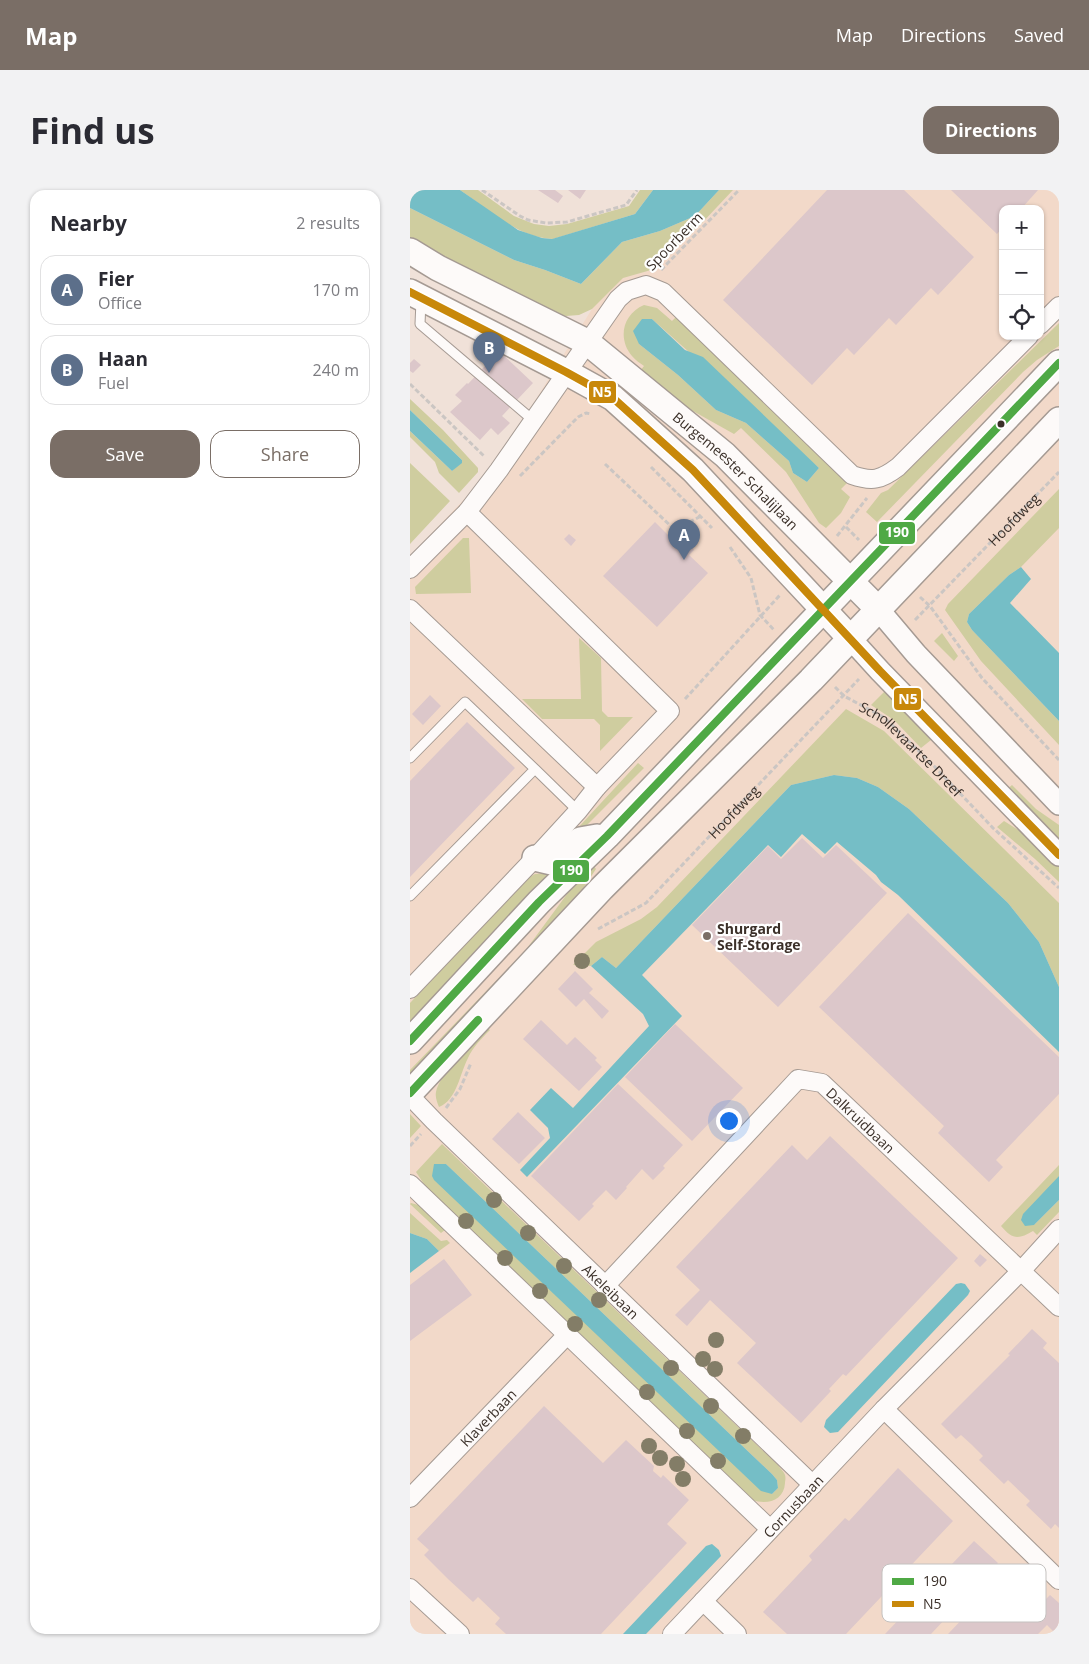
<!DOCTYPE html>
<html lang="en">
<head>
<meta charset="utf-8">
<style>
	body { margin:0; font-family:"Open Sans",sans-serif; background:#f2f2f3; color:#2b2b33 }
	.controls { position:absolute; right:15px; top:15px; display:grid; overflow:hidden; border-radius:10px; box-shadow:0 1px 4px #0004 }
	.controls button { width:45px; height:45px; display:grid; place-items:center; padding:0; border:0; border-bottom:1px solid #e1e1e2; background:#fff; color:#2b2b33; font:25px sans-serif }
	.you { position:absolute; left:318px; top:930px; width:18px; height:18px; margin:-12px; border:4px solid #fff; border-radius:50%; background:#1a73e8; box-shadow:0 0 0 8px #1a73e833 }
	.badge { display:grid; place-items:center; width:32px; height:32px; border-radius:50%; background:#7a6e66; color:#fff; font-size:16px; font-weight:700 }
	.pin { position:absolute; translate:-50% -41px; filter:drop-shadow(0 1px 2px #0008) }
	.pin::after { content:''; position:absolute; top:26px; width:18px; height:15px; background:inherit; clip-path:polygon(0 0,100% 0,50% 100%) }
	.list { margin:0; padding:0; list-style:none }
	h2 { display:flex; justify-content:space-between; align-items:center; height:65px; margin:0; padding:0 20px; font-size:21px }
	h2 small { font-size:16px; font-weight:400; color:#7c7c81 }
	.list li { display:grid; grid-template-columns:32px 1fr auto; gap:15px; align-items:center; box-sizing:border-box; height:70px; margin:0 10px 10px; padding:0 10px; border:1px solid #e1e1e2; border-radius:15px }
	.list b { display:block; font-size:19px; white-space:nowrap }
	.list p { margin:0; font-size:16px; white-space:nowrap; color:#7c7c81 }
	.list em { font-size:16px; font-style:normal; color:#7c7c81 }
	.actions { display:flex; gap:10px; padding:15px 20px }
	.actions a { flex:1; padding:11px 0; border:1px solid #7a6e66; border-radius:15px; text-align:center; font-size:18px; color:#7a6e66 }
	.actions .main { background:#7a6e66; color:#fff }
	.icon { flex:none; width:28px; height:28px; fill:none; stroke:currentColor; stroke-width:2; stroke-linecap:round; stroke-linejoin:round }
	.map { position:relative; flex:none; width:649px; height:1444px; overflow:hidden; border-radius:15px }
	header { display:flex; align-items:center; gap:30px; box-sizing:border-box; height:70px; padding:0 25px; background:#7a6e66; color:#fff }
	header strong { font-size:24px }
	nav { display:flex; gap:28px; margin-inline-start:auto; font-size:18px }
	.intro { display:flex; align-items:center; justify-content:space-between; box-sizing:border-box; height:120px; padding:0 30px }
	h1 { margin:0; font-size:35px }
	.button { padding:12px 22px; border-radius:15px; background:#7a6e66; color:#fff; font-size:18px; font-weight:700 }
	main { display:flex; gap:30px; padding:0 30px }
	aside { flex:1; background:#fff; border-radius:15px; box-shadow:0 1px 4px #0004 }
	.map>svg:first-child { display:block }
</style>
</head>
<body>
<header>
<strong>Map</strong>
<nav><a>Map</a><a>Directions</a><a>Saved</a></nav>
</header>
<div class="intro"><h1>Find us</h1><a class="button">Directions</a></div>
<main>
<aside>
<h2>Nearby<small>2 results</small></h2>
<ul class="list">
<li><span class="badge" style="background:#5c6f8a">A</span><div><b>Fier</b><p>Office</p></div><em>170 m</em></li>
<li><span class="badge" style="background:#5c6f8a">B</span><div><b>Haan</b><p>Fuel</p></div><em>240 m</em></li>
</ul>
<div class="actions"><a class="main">Save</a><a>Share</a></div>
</aside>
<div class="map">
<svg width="649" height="1444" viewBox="0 0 649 1444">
	<rect width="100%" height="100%" fill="#f0e1d8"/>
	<path fill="#f2d9c9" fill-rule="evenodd" d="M286,0h363v1444h-649v-1078l82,-86 113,-182zM593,19h37v127h-37z"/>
	<path fill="#cfcd9f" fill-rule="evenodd" d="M50,0h18l36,26 20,8 15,2 18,-2 62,-18 11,-16h13l-18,24 -82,25c-35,-1 -65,-30 -93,-49z
		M309,0h14l-32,34 -50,46 -28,8 -31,31 -13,6 -13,1 -15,-2 -141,-70v-36l104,52 31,10 36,14 41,-42 38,-11 35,-15z
		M234,115l13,3 15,13 4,-4 171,166 -6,6 9,8 -9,16 -15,15 -7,-5 -33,-51 -45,-44 -7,6 -50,-28 -44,-35 4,-5c-4,-3 -9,-6 -12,-10 -15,-18 -9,-42 12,-51zM242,129l167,149 -12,14 -14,-9 -4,-12 -43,-38 -30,-13 -38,-35 -39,-31z
		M649,133v23l-22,14 -14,12 -146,150 -11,-10 15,-19 7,-3z
		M0,209l33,31 35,38v4l-19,21 -20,-20 -4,-11 -25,-25v-6l42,40 10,-11 -52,-50z
		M0,273l40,38 -40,43z
		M649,299v39l-38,39 -12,8 -40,39 -2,8 5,8 87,91v24l-78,-84 -36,-51 3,-6z
		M53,348h6l2,55 -55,1 -1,-7z
		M532,443l16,23 -4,5 -20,-20z
		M169,448l22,20 1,53 6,6h25l-33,34v-26l-6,-6h-52l-20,-20h59z
		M478,498l32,37 11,15 -10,8 -27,-28 -23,-15z
		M436,519l38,22 175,172v84l-20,-45 -31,-39 -99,-94 -31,-22 -21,-9 -23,-3 -43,10 -175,183 -14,-11 -11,9 -18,-1 23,-23 45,-23 16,-12z
		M228,573l6,5 -78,78 -3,-2z
		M602,595l24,24 23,16v17l-54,-51z
		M594,631l30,19 25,23v19l-24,-23 -38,-32z
		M183,675l3,4 -22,33 -164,178v-10l115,-119 45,-61z
		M142,683l-142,152v-22l120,-126 5,-3z
		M77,838l3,2c-9,9 -17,17 -22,28 -8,15 -11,42 -29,49 -2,-5 -4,-10 -3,-15 3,-18 38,-50 51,-64z
		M0,924l11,12 -11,12z
		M32,954l336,321c2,3 6,7 7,10 1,3 0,6 0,8 -1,18 -18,22 -33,17l-318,-301 -18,-27zM30,974h6l326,310 5,6 1,8 -6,6z
		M649,975v11l-25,49 25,-25v12l-22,23 -4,-4c-15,9 -21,8 -32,-5z
		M1,1013l11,3 23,24 -4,3 -31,-29z
		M0,1023l31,28 6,-1 3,3 -11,8 -12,-12 -17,-6z"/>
	<path fill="#75bec6" d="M0,0h50l58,40 24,8 10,1 83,-25 18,-24h66l-24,26 -35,15 -38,11 -41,42 -36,-14 -31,-10 -104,-52z
		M232,129h10l33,31 18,7 116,111 -12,14 -14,-9 -4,-12 -43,-38 -30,-13 -38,-35 -39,-31 -6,-13z
		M0,220l52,50v3l-10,8 -42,-40z
		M611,377l10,12 -21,24 49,50v68l-87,-91 -5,-8 2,-8 40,-39z
		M424,585l23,3 21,9 31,22 99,94 31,39 20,45v65l-161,-157 -17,-13 -5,-7 -39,-33 -12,12 -23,-20 -21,23 -13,-12 -126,130 40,41 -155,161 -7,-7 30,-32 -2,-10 -18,-18 21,-22 22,20 76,-82 -6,-12 -52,-48 11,-9 14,11 175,-183z
		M24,974h12l326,310 5,6 1,8 -6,6 -11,-3 -327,-311 -2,-4z
		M649,986v24l-25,25 -9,1 -4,-6 2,-6z
		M0,1043l17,6 12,12 -29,22z
		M551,1093l4,1 5,7 -2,4 -130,137 -8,1 -6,-6 2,-7 130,-136z
		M302,1354l7,6 2,6 -75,78h-23l83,-88z"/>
	<path fill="#dcc7ca" d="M128,0h17l8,6 -5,7z
		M158,0h18l-6,9z
		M417,0h77l70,67 -36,38 -7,-7 -35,37 -7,-7 -35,37 -7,-7 -35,37 -89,-85z
		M541,0h87l-17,19h-18v18l-6,7z
		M89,161l34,32 -31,33 8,7 -12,12 -7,-7 -11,12 -30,-28 12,-11 -7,-6 12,-12 1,1z
		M4,169l7,6 -8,8 -3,-2v-8z
		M245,332l18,18 5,-4h3l12,12 1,2 -5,5 19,18 -51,54 -54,-51z
		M159,344l7,6 -5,6 -7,-7z
		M20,505l11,11 -18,19 -11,-11z
		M57,532l48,46 -105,109v-96z
		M392,648l21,20 13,-13 51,48 -109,114 -86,-82 76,-79 13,13z
		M498,723l151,144v37l-63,66 7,7 -14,15 -51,-49 6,-7 -125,-119z
		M165,781l18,18 -4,4 20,18 -7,8 -18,-20 -8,8 -18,-18z
		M131,830l26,25 8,-8 22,21 -2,2 7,7 -23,24 -56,-52z
		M265,834l68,64 -51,53 -67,-64z
		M208,894l65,61 -20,21 2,2 -12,12 -11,-11 -16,18 1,1 -11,12 -10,-10 -14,14 2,2 -15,15 -48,-45z
		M108,922l27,26 -26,26 -27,-25z
		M420,946l128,122 -112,118 -3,-2 -14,15 2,2 -30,32 -64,-60 19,-20 -46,-43 -23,26 -12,-11 25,-25 -24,-23 116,-122 15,15z
		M570,1064l7,6 -7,7 -6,-6z
		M34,1069l28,36 -62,46v-56z
		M622,1139l15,14 -4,5 16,15v165l-4,-4 -4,5 -25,-24 4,-4 -22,-21 -4,4 -25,-24 4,-4 -11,-11 -11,-10 -5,4 -15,-15 69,-69 -2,-1z
		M134,1216l59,57 23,-23 28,26 -1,5 8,7 2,-3 26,25 -22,24 20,19 -86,91h-95l-11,-10 5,-6 -22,-21 -5,5 -25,-23 -24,-24 5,-5 -12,-11z
		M488,1278l55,53 -107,113h-59l-24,-22 49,-52 -3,-4 36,-38 4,3z
		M564,1351l24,22 -67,71h-46z
		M602,1377l34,32 4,-4 9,8v31h-3l-9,-9 -9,9h-90z"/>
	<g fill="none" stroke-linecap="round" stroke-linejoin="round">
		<defs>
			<path id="service" d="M11,111l-1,23 114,97
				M0,568l55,-56 70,67
				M0,706l125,-127 43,42"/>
			<g id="minor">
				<path d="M630,135l19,-19"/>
				<path d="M0,379l57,-57 32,-42 119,-171 9,-8 19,-6 17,7 189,183c20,7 29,5 46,-8l131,-131"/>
				<path d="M0,419l187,178"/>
				<path d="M0,799l125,-131 43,-47 19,-24 73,-76 -203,-199"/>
				<path id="s4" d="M0,906l24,25 379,364"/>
				<path d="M0,994l360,345"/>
				<path id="s5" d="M195,1096l193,-207 24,4 237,224"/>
				<path d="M474,1219l175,171"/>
				<path id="s6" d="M0,1308l156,-162"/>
				<path d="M0,1398l50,46"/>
				<path d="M293,1411l34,33"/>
				<path id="s7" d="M262,1444l212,-225 137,-138 38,-42"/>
			</g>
			<path id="tertiary" d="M468,419l38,45 143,150
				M440,448l30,33 179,184"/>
			<g id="secondary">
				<path id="s8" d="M0,61l28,17 149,74 138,113 153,154"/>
				<path d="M0,102l156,80 47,26 80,72 157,168"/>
				<path d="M125,668l17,4 28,-22 17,-3"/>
				<path d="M0,851l129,-139 68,-66 452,-473"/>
				<path d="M0,903l192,-205 209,-208 248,-260"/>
			</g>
		</defs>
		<use href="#service" stroke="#a59a93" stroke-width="11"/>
		<use href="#minor" stroke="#a59a93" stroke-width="20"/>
		<use href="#tertiary" stroke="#a59a93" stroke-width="24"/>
		<use href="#secondary" stroke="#a59a93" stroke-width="28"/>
		<g stroke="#cbc6c3" stroke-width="3" stroke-dasharray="5 2.5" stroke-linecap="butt">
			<path d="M72,0l38,26 8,4 18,3 21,-1 59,-17 11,-15"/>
			<path d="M251,80l78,-80"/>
			<path d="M0,194l75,73"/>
			<path d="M195,274l70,66 26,-14"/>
			<path d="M241,277l61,61"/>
			<path d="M110,286l58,-59 8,-4 5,1"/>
			<path d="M436,337l13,13"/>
			<path d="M427,346l30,-38"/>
			<path d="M320,357l21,31 9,37 14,15"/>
			<path d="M510,407l10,9 52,72 77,82"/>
			<path id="s1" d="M505,430l144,-148"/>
			<path id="s2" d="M425,497l9,9 41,22 49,48 59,62 66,60"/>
			<path d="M275,509l95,-104"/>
			<path id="s3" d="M188,739l48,-26 213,-224"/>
			<path d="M36,918l14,-19 11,-26"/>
			<path d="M0,956l11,-12"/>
		</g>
		<use href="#service" stroke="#fdfaf9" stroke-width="9"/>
		<use href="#minor" stroke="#fdfaf9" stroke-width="18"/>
		<use href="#tertiary" stroke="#fdfaf9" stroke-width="21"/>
		<use href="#secondary" stroke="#fdfaf9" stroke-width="25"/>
		<defs>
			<path id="bus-1" d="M0,851l129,-139 68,-66 452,-473
				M0,903l68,-73"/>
			<path id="bus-2" d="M0,102l156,80 47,26 80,72 187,201 179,184"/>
		</defs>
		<use href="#bus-1" stroke="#fff" stroke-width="11"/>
		<use href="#bus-2" stroke="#fff" stroke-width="11"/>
		<use href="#bus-1" stroke="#4fa945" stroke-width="8"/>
		<use href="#bus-2" stroke="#c8880a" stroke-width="8"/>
	</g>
	<g fill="#837d67">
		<circle cx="172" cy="771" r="8"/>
		<circle cx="84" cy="1010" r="8"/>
		<circle cx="56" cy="1031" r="8"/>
		<circle cx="118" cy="1043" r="8"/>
		<circle cx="95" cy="1068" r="8"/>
		<circle cx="154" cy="1076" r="8"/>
		<circle cx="130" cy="1101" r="8"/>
		<circle cx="189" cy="1110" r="8"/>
		<circle cx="165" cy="1134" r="8"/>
		<circle cx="306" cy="1150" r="8"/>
		<circle cx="293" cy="1169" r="8"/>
		<circle cx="261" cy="1178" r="8"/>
		<circle cx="305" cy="1179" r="8"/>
		<circle cx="237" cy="1202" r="8"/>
		<circle cx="301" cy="1216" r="8"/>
		<circle cx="277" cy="1241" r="8"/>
		<circle cx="333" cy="1246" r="8"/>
		<circle cx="239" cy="1256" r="8"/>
		<circle cx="250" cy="1268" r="8"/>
		<circle cx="308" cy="1271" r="8"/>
		<circle cx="267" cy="1274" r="8"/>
		<circle cx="273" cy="1289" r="8"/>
	</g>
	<circle fill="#3b3029" stroke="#fff" stroke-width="2" cx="591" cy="234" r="4.5"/>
	<circle fill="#7a6e66" stroke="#fff" stroke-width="2" cx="297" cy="746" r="5"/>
	<g text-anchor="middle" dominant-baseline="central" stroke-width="4.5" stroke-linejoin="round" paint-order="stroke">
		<g font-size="14" fill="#3b3029" stroke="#fff">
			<text transform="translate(264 51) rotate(-46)">Spoorberm</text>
			<text stroke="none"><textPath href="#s8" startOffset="396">Burgemeester Schalijlaan</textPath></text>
			<text stroke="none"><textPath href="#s1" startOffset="141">Hoofdweg</textPath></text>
			<text stroke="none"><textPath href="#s2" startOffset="99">Schollevaartse Dreef</textPath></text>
			<text stroke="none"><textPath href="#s3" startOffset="181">Hoofdweg</textPath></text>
			<text stroke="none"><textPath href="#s5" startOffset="361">Dalkruidbaan</textPath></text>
			<text stroke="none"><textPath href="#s4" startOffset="280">Akeleibaan</textPath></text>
			<text stroke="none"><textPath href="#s6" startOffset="112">Klaverbaan</textPath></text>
			<text stroke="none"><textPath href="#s7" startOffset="176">Cornusbaan</textPath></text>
		</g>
		<g font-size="14" font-weight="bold" fill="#3b3029" stroke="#fff" text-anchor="start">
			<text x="307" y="738">Shurgard<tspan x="307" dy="16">Self-Storage</tspan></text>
		</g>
	</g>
	<rect x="472" y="1374" width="164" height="58" rx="8" fill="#fff" stroke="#c4c1bf" stroke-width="1"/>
	<rect x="482" y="1388" width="22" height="7" fill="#4fa945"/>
	<rect x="482" y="1411" width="22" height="6" fill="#c8880a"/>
	<g font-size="14" fill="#3b3029">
		<text x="513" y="1396">190</text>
		<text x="513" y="1419">N5</text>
	</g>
	<g stroke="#fff" stroke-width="2">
		<rect x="178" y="190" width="29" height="24" rx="5" fill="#c8880a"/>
		<rect x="468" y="331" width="38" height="24" rx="5" fill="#4fa945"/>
		<rect x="483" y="497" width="29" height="24" rx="5" fill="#c8880a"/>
		<rect x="142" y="669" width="38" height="24" rx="5" fill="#4fa945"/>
	</g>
	<g font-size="14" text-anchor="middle" font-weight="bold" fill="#fff">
		<text x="192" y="207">N5</text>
		<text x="487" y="347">190</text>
		<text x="498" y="514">N5</text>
		<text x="161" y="685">190</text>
	</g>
</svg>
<div class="controls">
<button>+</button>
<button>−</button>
<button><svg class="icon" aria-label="locate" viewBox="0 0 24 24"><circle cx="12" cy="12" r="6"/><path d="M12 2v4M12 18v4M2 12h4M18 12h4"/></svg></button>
</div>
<div class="you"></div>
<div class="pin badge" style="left:274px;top:370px;background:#5c6f8a">A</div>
<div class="pin badge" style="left:79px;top:183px;background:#5c6f8a">B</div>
</div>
</main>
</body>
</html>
